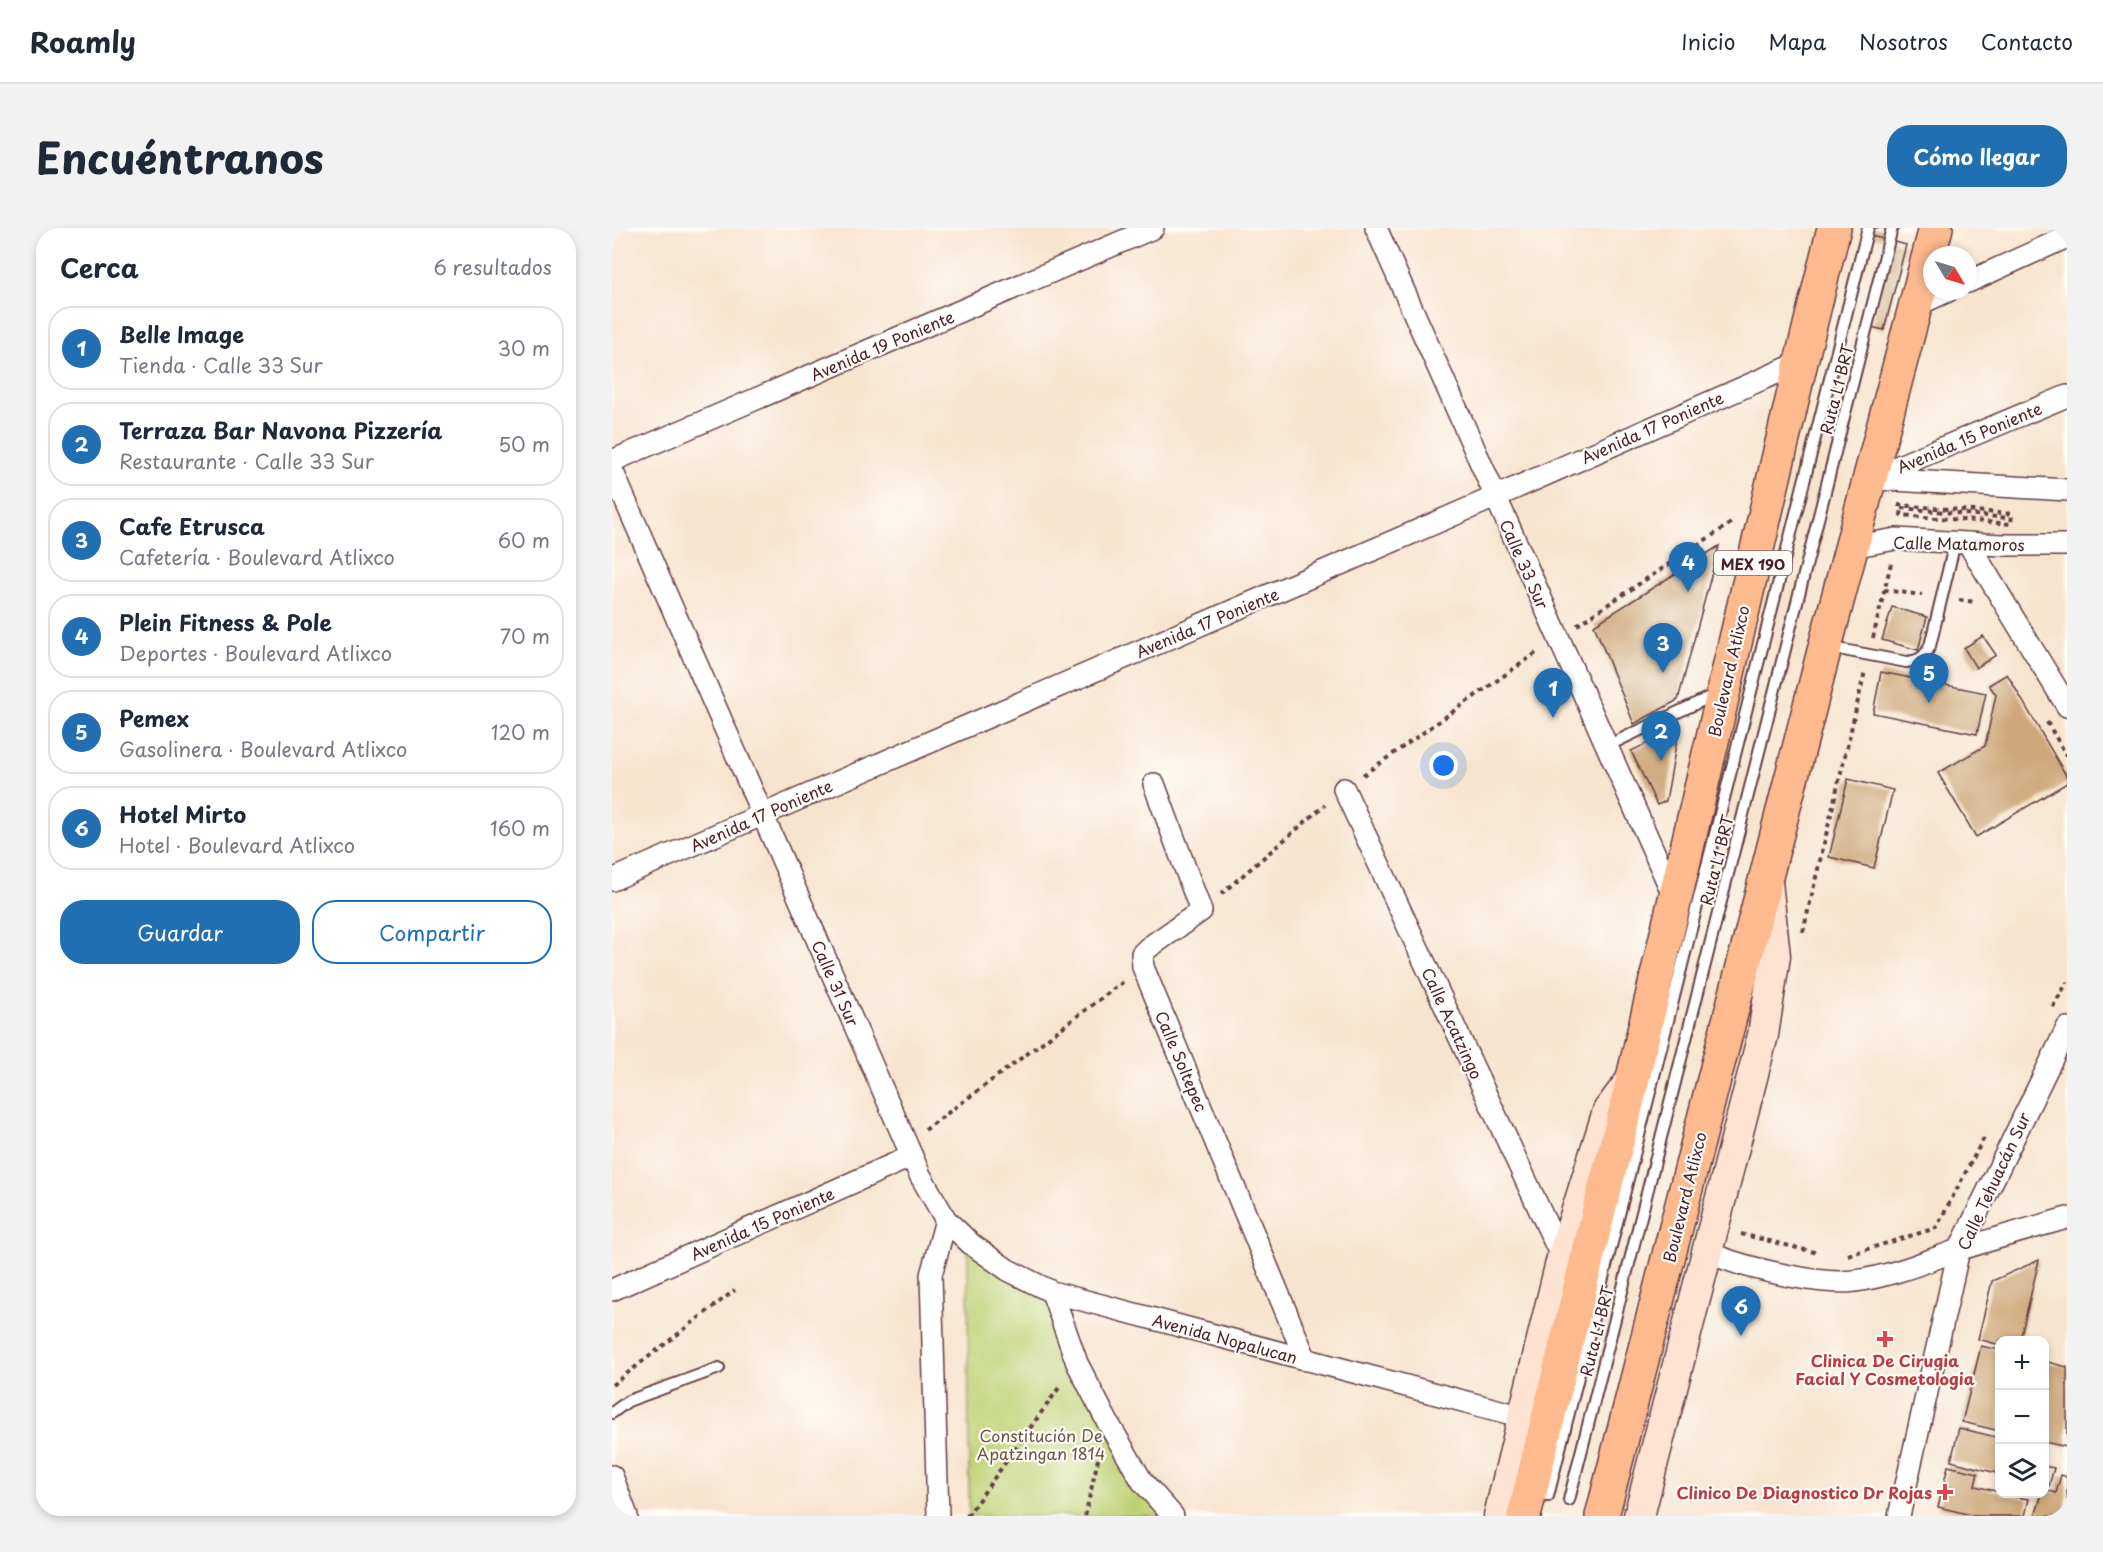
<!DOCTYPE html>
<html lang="es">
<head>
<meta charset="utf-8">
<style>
	body { margin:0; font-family:"Playpen Sans",sans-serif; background:#f2f2f3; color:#1f2937 }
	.controls { position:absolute; right:18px; bottom:18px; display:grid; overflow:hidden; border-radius:12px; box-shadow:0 3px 9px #0003 }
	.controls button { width:54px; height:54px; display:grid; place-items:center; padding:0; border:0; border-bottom:2px solid #e0e1e3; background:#fff; color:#1f2937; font:30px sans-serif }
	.compass { position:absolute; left:1311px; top:18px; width:54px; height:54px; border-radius:50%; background:#fff; box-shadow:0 3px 9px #0003; rotate:128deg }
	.you { position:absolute; left:832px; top:538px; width:21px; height:21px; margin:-15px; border:4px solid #fff; border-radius:50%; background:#1a73e8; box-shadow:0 0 0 9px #1a73e833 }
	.badge { display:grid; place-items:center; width:39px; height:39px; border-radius:50%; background:#1f6fb2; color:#fff; font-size:20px; font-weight:700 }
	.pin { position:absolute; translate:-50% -50px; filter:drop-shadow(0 2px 3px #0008) }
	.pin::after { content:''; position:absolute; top:32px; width:21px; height:18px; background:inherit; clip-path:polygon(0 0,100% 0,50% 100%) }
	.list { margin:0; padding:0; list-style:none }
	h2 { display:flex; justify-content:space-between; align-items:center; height:78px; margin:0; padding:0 24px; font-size:26px }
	h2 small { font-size:20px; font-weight:400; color:#747a83 }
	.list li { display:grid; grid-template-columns:39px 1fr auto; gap:18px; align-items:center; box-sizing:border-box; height:84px; margin:0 12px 12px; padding:0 12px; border:2px solid #e0e1e3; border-radius:24px }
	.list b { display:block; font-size:22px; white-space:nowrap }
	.list p { margin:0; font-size:20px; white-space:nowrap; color:#747a83 }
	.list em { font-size:20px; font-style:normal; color:#747a83 }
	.actions { display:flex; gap:12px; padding:18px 24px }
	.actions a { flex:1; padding:14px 0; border:2px solid #1f6fb2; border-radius:24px; text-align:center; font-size:21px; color:#1f6fb2 }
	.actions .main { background:#1f6fb2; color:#fff }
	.icon { flex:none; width:33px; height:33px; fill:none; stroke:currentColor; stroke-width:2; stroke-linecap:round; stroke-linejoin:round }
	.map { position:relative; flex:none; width:1455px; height:1288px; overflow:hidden; border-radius:24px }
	header { display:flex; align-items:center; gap:36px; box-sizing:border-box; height:84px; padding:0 30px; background:#fff; border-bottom:2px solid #e0e1e3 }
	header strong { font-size:28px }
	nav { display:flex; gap:33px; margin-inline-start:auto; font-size:21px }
	.intro { display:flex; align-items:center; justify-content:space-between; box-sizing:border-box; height:144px; padding:0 36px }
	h1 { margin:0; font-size:42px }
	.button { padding:15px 27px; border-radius:24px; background:#1f6fb2; color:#fff; font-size:21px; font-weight:700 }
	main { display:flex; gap:36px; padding:0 36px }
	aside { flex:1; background:#fff; border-radius:24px; box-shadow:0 3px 9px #0003 }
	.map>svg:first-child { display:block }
</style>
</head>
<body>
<header>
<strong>Roamly</strong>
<nav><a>Inicio</a><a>Mapa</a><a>Nosotros</a><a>Contacto</a></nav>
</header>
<div class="intro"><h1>Encuéntranos</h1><a class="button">Cómo llegar</a></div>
<main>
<aside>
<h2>Cerca<small>6 resultados</small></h2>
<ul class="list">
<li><span class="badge">1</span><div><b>Belle Image</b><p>Tienda · Calle 33 Sur</p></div><em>30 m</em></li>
<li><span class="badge">2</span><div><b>Terraza Bar Navona Pizzería</b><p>Restaurante · Calle 33 Sur</p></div><em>50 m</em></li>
<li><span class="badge">3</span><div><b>Cafe Etrusca</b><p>Cafetería · Boulevard Atlixco</p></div><em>60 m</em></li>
<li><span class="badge">4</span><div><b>Plein Fitness &amp; Pole</b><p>Deportes · Boulevard Atlixco</p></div><em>70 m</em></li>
<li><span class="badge">5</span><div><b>Pemex</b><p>Gasolinera · Boulevard Atlixco</p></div><em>120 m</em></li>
<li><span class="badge">6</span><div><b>Hotel Mirto</b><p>Hotel · Boulevard Atlixco</p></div><em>160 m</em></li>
</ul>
<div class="actions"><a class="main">Guardar</a><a>Compartir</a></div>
</aside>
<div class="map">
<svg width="1455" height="1288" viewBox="0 0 1455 1288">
	<rect width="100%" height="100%" fill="#fdfcf7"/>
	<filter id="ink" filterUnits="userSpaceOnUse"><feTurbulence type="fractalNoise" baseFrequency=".0167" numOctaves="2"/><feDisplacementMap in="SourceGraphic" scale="12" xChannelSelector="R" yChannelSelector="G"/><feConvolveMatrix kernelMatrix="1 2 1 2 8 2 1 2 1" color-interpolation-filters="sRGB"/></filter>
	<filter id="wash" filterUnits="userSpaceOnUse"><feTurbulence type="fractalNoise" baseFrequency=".008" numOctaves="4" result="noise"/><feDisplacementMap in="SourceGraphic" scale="24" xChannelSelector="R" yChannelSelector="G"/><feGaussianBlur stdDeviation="1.35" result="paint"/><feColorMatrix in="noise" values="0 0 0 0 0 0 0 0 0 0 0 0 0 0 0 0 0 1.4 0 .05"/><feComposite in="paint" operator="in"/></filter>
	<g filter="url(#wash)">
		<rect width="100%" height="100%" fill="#f7e4ce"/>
		<path fill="#bfd175" stroke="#847850" stroke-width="1.5" d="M356,1016l70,43 130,229h-199z"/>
		<g id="blocks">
			<path fill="#cea87a" d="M1262,0h16l-3,12 -16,-4z
				M1280,13l14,4 -22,85 -13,-3z
				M1107,318l-41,154 -44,24 -40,-99z
				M1280,379l35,10 -9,33 -36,-10z
				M1371,408l13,19 -20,13 -12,-20z
				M1269,444l105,21 -9,41 -104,-21z
				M1395,446l60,103v6l-91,54 -38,-64 47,-27 11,-51 -7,-10z
				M1067,500l-13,73 -9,4 -26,-54z
				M1236,551l45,11 -19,78 -45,-11z
				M1427,1032l-19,80h-20v5l-22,-6 14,-58z
				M1369,1118l19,4v81l-38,-9z
				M1432,1133l23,6v80l-23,-5z
				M1347,1200l41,10v36l-49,-13z
				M1336,1238l30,7 -3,13 25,6v2l29,5 -4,17h-49l-38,-9z
				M1432,1238l10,2 -5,18 -5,-1z
				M1449,1247l6,2v25l-4,14h-28l7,-22h2v-5l12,4z"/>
		</g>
	</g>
	<g filter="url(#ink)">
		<use href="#blocks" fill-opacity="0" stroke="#643d43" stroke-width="1.5"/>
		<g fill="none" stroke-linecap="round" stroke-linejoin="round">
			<defs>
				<path id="service" d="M1216,419l78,15c13,-1 18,-4 24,-16l25,-104
					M995,518l111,-53
					M0,1185l16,-12 91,-33
					M936,1268l320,-1268
					M957,1272l323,-1272"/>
				<path id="minor" d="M764,0l299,671
					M1356,54l99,-45
					M1303,78l33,-15
					M0,233l541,-233
					M0,242l308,705 26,45 -15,55 7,241
					M1258,250l197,-82
					M1264,251l191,11
					M1356,315l99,163
					M1239,319l45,-8 106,6h65
					M542,556l47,127 -53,37 -6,6 1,13 163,393
					M732,561l218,469
					M0,652l883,-383 306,-135
					M334,992l25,24 37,26 44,22 471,125
					M1095,1024c34,15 112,34 148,29 37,-5 72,-20 106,-32 35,-11 71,-21 106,-31
					M0,1062l300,-134
					M440,1064l25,71 30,58 35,60 31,35
					M0,1248l15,40
					M1287,1288l60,-266 108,-222"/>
				<path id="secondary" d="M887,1288l63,-258 46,-147 24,-32
					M1027,1288l124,-481 12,-79 -8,-74"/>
				<path id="primary" d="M912,1288l75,-306 26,-98 176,-750 33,-134
					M990,1288l223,-869 111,-419"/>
			</defs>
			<use href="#service" stroke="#643d43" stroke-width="14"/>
			<use href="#minor" stroke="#643d43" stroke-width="24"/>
			<use href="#secondary" stroke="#643d43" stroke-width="33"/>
			<use href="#primary" stroke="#643d43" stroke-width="36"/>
			<path stroke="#643d43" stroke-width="4" stroke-dasharray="4.5 4.5" stroke-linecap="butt" d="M1290,280l106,10
				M1272,362l38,5
				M1347,372l17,2
				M965,397l154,-102
				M1261,410l18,-75
				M1435,494l20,34
				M751,547l176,-124
				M609,666l104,-89
				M1191,704l62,-261
				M1441,779l14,-25
				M313,902l198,-148
				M1129,1006l77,19
				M1236,1027l88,-27 49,-92
				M0,1157l123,-95
				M355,1288l94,-131
				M473,1288l14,-61"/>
			<use href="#service" stroke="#fff" stroke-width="10"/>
			<use href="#minor" stroke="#fff" stroke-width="21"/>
			<use href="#secondary" stroke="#fee3d2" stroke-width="30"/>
			<use href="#primary" stroke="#fcba8e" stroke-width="33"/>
			<path stroke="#643d43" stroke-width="4" stroke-dasharray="4.5 4.5" stroke-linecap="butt" d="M1286,277l114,9 -1,10 -110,-9 1,-7"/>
		</g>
	</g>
	<g fill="#e0444e" stroke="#fdfcf7" stroke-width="2">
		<path d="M1270 1102h6v6h6v6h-6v6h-6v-6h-6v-6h6z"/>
		<path d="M1330 1255h6v6h6v6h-6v6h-6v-6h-6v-6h6z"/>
	</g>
	<g text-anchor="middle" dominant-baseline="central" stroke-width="4.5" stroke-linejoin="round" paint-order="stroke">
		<rect fill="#fdfcf7" stroke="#806168" stroke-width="1.5" x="1102" y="323" width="78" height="24" rx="4.5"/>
		<g font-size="15" font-weight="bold" fill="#4a1f2b">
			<text x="1141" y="335">MEX 190</text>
		</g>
		<g font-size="16" fill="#4a1f2b" stroke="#fdfcf7">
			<text transform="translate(270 117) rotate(-23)">Avenida 19 Poniente</text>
			<text transform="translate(1224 161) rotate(-76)">Ruta L1 BRT</text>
			<text transform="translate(1040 199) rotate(-24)">Avenida 17 Poniente</text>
			<text transform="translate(1357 209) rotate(-23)">Avenida 15 Poniente</text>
			<text transform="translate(1347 315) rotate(1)">Calle Matamoros</text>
			<text transform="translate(913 336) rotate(66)">Calle 33 Sur</text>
			<text transform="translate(595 394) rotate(-23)">Avenida 17 Poniente</text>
			<text transform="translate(1116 443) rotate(-77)">Boulevard Atlixco</text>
			<text transform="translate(149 587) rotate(-24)">Avenida 17 Poniente</text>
			<text transform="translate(1104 632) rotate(-76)">Ruta L1 BRT</text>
			<text transform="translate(224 755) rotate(66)">Calle 31 Sur</text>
			<text transform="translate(841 795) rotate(65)">Calle Acatzingo</text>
			<text transform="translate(570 833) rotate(67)">Calle Soltepec</text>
			<text transform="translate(1381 953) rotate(-65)">Calle Tehuacán Sur</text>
			<text transform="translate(1072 969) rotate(-76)">Boulevard Atlixco</text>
			<text transform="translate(150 995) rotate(-24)">Avenida 15 Poniente</text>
			<text transform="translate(984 1103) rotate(-76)">Ruta L1 BRT</text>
			<text transform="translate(613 1110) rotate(15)">Avenida Nopalucan</text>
		</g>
		<g font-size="16" font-weight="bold" fill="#be3a42" stroke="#fdfcf7">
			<text x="1273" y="1132">Clinica De Cirugia<tspan x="1273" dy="18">Facial Y Cosmetologia</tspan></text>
			<text x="1320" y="1264" text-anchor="end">Clinico De Diagnostico Dr Rojas</text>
		</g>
		<g font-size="16" fill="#6d5441" stroke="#fdfcf7">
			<text x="429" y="1207">Constitución De<tspan x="429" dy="18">Apatzingan 1814</tspan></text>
		</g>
	</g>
</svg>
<div class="controls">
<button>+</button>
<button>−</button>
<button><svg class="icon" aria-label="layers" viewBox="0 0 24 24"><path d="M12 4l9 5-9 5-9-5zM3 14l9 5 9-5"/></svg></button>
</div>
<svg class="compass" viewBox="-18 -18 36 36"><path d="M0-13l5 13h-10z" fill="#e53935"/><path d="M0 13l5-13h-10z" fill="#747a83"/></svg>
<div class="you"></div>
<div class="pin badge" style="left:941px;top:490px">1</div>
<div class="pin badge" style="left:1049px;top:533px">2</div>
<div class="pin badge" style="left:1051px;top:445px">3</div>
<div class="pin badge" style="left:1076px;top:364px">4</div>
<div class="pin badge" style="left:1317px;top:475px">5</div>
<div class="pin badge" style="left:1129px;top:1108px">6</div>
</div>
</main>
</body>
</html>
